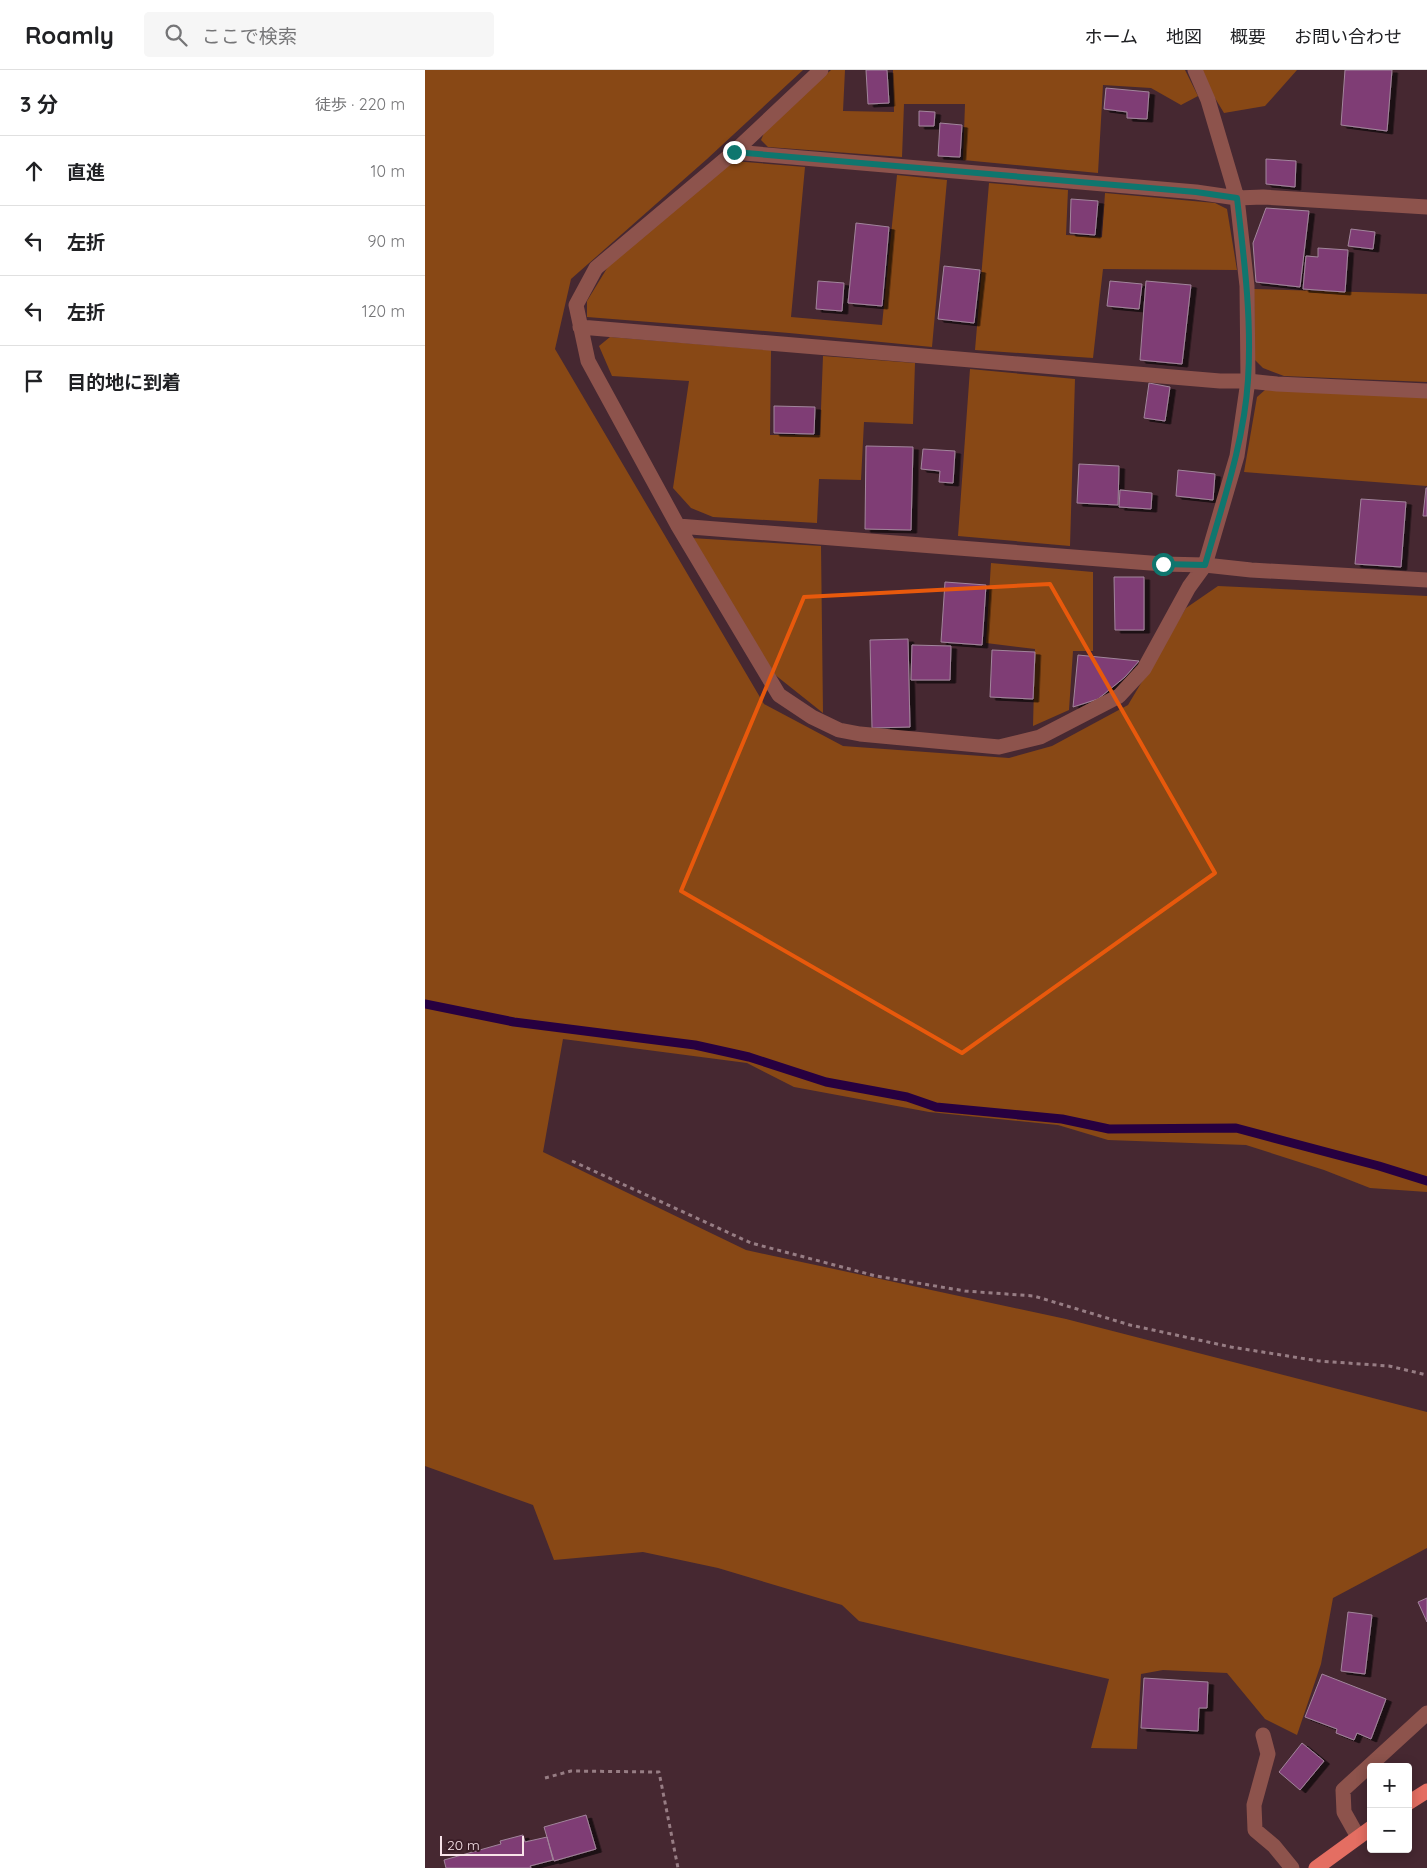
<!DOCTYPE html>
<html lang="ja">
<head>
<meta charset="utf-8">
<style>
	body { margin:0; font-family:Quicksand,"Noto Sans JP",sans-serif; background:#f6f6f6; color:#202124 }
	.controls { position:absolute; right:15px; bottom:15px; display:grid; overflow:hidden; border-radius:5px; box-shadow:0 2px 12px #0003 }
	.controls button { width:45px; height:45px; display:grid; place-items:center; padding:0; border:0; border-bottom:1px solid #e0e0e0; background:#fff; color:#202124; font:25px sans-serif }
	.scale { position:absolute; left:15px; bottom:12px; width:84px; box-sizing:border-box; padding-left:5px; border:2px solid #f8e3e9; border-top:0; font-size:14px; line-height:18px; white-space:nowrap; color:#f8e3e9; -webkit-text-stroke:4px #3b1e27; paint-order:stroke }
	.stop { position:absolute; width:15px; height:15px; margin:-11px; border:4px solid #0f766e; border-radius:50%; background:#fff }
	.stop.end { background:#0f766e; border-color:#fff; box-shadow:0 1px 5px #0008 }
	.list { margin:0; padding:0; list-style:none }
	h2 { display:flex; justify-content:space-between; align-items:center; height:65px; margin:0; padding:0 20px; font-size:21px }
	h2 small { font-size:16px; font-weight:400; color:#757577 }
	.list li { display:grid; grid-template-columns:32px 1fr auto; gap:15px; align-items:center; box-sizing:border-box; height:70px; padding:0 20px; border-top:1px solid #e0e0e0 }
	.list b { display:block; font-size:19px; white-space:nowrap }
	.list em { font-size:16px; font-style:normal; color:#757577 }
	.icon { flex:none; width:28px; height:28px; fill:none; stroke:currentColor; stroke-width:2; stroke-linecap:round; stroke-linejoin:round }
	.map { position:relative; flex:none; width:1002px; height:1798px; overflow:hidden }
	header { display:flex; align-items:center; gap:30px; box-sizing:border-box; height:70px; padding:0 25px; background:#fff; border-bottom:1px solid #e0e0e0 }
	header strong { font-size:24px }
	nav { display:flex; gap:28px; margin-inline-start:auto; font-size:18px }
	.search { width:350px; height:45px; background:#f6f6f6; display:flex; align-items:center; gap:12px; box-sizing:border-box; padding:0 18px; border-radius:5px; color:#757577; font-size:19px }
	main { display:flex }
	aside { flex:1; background:#fff }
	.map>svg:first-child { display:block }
</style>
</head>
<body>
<header>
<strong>Roamly</strong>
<div class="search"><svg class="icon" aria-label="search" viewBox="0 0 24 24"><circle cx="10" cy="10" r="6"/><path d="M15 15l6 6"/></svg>ここで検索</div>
<nav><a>ホーム</a><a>地図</a><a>概要</a><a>お問い合わせ</a></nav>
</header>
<main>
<aside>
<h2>3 分<small>徒歩 · 220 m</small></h2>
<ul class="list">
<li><svg class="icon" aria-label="ahead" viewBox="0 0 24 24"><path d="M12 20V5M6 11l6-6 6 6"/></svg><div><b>直進</b></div><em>10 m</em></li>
<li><svg class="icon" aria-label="left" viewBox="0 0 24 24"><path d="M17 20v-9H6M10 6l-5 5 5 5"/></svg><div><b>左折</b></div><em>90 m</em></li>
<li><svg class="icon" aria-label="left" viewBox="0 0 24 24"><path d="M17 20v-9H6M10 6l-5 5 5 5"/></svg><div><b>左折</b></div><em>120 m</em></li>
<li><svg class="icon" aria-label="arrive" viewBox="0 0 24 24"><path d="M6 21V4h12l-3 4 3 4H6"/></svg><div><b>目的地に到着</b></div></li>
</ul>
</aside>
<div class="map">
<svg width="1002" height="1798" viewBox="0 0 1002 1798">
	<defs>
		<filter id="shadow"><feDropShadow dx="5.5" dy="3" stdDeviation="0" flood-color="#0009"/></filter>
	</defs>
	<rect width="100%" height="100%" fill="#462831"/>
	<path fill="#884815" d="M0,0h378l-96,89 -136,120 -16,70 209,355 79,42 166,12 43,-12 76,-41 58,-97 32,-22 209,10v596l-57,-4 -46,-18 -78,-25 -138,-5 -50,-15 -129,-13 -135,-25 -47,-24 -184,-24 -20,113 203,98 320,69 361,93v136l-94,50 -12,66 -24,71 -32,-16 -38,-46 -64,-3 -22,4 -4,75 -46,-1 18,-69 -250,-58 -17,-16 -124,-37 -75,-16 -89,8 -21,-55 -108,-39z
		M406,0h14l-2,41 51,1 -1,-42h292l13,26 -17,9 -30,-17 -48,-3 -5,88 -135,-13 2,-56h-61l-2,53 -134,-10 -7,-7 6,-14z
		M773,0h99l-32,36 -41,7z
		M308,91l72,6 -14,150 91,8 15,-150 50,5 -15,167 -143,-14 -202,-16v-16l22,-36z
		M564,113l79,7 -2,45 36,2 3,-44 110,10 12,6 10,61 -134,-1 -10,89 -118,-8z
		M829,219l173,5v88l-143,-6 -21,-8 -8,-8z
		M185,267l161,13 -1,85h50l3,-79 92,7 -2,61 -49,-2 -3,58 -42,-1 -2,44 -104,-6 -22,-9 -18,-20 16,-107 -77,-5 -13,-30z
		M545,299l105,10 -5,167 -112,-10z
		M840,320l162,7v89l-183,-14 13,-75z
		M266,468l130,8 2,167 -49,-39z
		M566,493l102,9v79h-20l-4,59 -36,16 2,-77 -49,-6z"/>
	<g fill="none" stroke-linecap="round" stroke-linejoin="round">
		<path stroke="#270040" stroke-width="9" d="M0,934l89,18 181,23 54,12 77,25 81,15 29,10 126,12 47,10 127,-1 143,38 48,15"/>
	</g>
	<path fill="#7f3e74" stroke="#a2859c" filter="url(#shadow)" d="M441,0h21l2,33 -21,1z
		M920,0h47l-5,61 -46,-6z
		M681,18l43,4 -2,27 -20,-1v-6l-23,-3z
		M494,41l16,1 -1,14h-15z
		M515,53l22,2 -2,32 -22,-1z
		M841,89l30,2 -1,26 -29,-3z
		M646,129l27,2 -3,34 -25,-2z
		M841,138l43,3 -9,76 -44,-5 -3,-39z
		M431,153l33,4 -7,79 -34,-3z
		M926,159l24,3 -2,17 -25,-3z
		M893,178l30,2 -3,42 -42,-3 3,-33 12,1z
		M519,196l36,4 -6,53 -36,-4z
		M393,211l26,2 -2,28 -26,-2z
		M685,211l32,3 -3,25 -32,-3z
		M721,211l45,4 -9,79 -42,-4z
		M724,313l21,4 -5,34 -21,-3z
		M349,336l41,1 -1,27 -40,-1z
		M441,376l47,1 -2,83 -46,-1z
		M498,379l32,2 -2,32 -14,-1 1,-11 -19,-2z
		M654,394l40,2 -1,39 -41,-2z
		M753,400l37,4 -2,26 -37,-4z
		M1001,418h1v28h-4z
		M695,420l32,3 -1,16 -32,-2z
		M936,429l45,3 -5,65 -46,-3z
		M689,507h30v53h-29z
		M520,512l41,3 -4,60 -41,-3z
		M483,569l2,88 -38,1 -2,-88z
		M487,575l39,1 -1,34h-39z
		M567,580l43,2 -2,47 -43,-2z
		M653,585l61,6 -14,16 -27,22 -25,8z
		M1002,1528v24l-9,-20z
		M923,1542l24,3 -7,59 -24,-3z
		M897,1604l64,25 -15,40 -14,-6 -3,7 -18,-7 1,-4 -32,-12z
		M719,1608l64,4 -1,26h-8l-1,23 -57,-3z
		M877,1673l22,18 -24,29 -21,-18z
		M161,1745l10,34 -42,12 -10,-34z
		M98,1765l2,7 22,-5 6,23 -23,6 1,2h-85l-2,-8 57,-16 -1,-3z"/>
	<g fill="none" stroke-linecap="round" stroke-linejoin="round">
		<path stroke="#977d84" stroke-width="3" stroke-dasharray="4 4" stroke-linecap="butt" d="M147,1091l179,82 125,33 89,15 69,5 96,29 101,22 88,14 70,5 38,9
			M120,1708l26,-7 88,1 19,96"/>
		<path stroke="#8d534c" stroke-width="15" d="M396,0l-87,82 -138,116 -20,37 12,56 90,165 101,169 33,22 27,13 21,4 139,13 41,-10 79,-41 25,-27 45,-82 16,-22 32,-109 11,-75 -1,-95 -10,-88 -29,-98 -13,-30
			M309,82l462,40 41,6 26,-1 164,10
			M155,257l640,54h28l29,3 150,7
			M253,456l485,38 42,1 46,5 176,10
			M838,1665l5,19 -14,51 1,25 19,16 18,22
			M933,1767l-14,-25 -1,-22 84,-77"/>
		<path stroke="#e46e62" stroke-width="15" d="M983,1733l19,-12
			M891,1798l55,-40"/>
	</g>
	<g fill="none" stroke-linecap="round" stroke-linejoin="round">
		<path stroke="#0f766e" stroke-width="6" d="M309,82l462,40 41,6c7,60 15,121 11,182 -4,63 -26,125 -43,185l-42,-1"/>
	</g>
	<path fill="none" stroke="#e8590c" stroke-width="4" stroke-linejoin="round" d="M625,514l165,289 -253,180 -281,-162 123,-294z"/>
</svg>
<div class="controls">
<button>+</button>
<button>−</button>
</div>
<div class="scale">20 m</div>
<div class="stop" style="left:738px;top:494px"></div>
<div class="stop end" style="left:309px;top:82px"></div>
</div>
</main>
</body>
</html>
